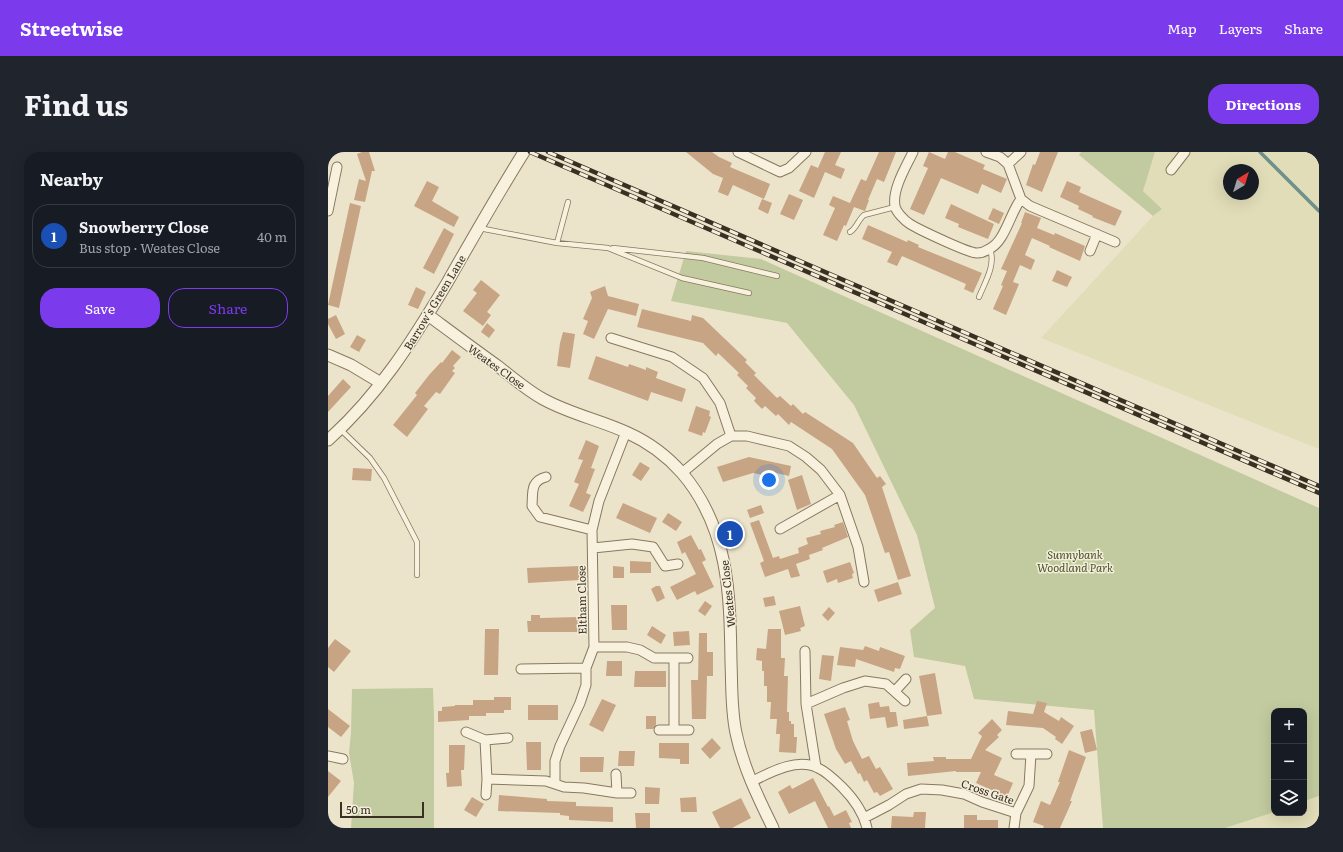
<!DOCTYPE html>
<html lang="en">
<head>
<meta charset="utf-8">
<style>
	body { margin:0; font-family:Literata,serif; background:#20242c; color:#f1f3f6 }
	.controls { position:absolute; right:12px; bottom:12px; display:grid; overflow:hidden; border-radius:8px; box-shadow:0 4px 16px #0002 }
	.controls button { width:36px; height:36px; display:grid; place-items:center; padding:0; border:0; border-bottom:1px solid #363941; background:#171b24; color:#f1f3f6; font:20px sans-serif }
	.compass { position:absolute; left:895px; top:12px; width:36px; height:36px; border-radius:50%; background:#171b24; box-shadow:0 4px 16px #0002; rotate:38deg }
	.scale { position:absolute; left:12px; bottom:10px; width:84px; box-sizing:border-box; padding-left:4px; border:2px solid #392f22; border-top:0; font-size:11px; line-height:14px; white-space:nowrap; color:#392f22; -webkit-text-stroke:3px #f4eeda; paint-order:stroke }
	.you { position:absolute; left:441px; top:328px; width:14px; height:14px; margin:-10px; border:3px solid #fff; border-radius:50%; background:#1a73e8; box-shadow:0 0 0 6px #1a73e833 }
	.badge { display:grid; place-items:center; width:26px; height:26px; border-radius:50%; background:#7c3aed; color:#fff; font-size:13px; font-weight:700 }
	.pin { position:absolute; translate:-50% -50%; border:2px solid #fff; box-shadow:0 1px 4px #0006 }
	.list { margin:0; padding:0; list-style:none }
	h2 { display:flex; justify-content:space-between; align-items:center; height:52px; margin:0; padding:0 16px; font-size:17px }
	h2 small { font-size:13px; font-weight:400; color:#9ea1a6 }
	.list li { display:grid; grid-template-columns:26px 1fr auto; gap:12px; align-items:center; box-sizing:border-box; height:64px; margin:0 8px 8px; padding:0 8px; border:1px solid #363941; border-radius:16px }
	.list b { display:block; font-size:15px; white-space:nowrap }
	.list p { margin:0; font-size:13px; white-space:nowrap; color:#9ea1a6 }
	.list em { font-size:13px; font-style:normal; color:#9ea1a6 }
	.actions { display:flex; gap:8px; padding:12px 16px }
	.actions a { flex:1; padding:9px 0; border:1px solid #7c3aed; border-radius:16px; text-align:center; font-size:14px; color:#7c3aed }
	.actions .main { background:#7c3aed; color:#fff }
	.icon { flex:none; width:22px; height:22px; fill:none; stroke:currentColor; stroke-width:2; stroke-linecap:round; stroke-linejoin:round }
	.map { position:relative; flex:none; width:991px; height:676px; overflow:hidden; border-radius:16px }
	header { display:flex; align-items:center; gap:24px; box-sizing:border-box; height:56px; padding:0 20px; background:#7c3aed; color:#fff }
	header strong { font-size:19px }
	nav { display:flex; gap:22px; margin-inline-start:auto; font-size:14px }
	.intro { display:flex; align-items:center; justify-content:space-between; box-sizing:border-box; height:96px; padding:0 24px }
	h1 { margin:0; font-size:28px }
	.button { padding:10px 18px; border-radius:16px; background:#7c3aed; color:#fff; font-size:14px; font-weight:700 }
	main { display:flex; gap:24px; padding:0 24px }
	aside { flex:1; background:#171b24; border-radius:16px; box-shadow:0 4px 16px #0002 }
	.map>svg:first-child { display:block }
</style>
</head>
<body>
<header>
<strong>Streetwise</strong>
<nav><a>Map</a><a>Layers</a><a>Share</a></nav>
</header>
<div class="intro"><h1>Find us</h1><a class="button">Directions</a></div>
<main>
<aside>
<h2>Nearby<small></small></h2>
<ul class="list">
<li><span class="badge" style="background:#1a4fb4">1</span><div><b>Snowberry Close</b><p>Bus stop · Weates Close</p></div><em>40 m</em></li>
</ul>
<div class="actions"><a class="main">Save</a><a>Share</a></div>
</aside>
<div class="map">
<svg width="991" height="676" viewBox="0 0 991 676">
	<rect width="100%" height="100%" fill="#ece4ca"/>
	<path fill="#e1ddb8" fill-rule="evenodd" d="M827,0h164v297l-278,-111 112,-122 9,-7 -19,-18zM901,18h24v24h-24z
		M991,644v32h-94l49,-16v1h30v-12z"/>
	<path fill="#c2ca9f" d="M753,0h74l-12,39 19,18 -9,7 -74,-61z
		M358,99l75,8 558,249v288l-15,5v-90h-30v101l-49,16h-122l-9,-118 -120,-11 -9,-33 -51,-9 -4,-27 25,-22 -18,-73 -63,-130 -67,-82 -116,-22z
		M105,536l1,30v110h-83l3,-45 -5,-30 2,-20 1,-44z"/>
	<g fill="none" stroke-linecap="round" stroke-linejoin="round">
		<path stroke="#718f8a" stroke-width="3.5" d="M932,0l59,59"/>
	</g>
	<path fill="#c7a483" d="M34,0h7l6,19h-3l-7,31 -11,-2 5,-21 7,2 -9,-27z
		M358,0h26l7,5 13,6 -2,4 40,17 -6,15 -31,-14 -5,11 -10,-4 5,-14 -10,-4z
		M497,0h16l-6,13 10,4 -4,10 -16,-7 -11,26 -15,-7 12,-26 7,3z
		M551,0h17l-12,30 -7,-3 -9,21h1l-4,11 -11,-4 -8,19 -2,-1 -7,16 -14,-6 12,-27 -6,-3 4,-9 17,7 11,-24 5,2z
		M601,0l16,7 3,-7h7l30,13 -2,4 24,10 -6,14 -19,-9 -4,10 -37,-16 -17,37 -14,-6 18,-41 -5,-2z
		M712,0h18l-16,40 -16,-7 7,-21 2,1z
		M99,29l12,6 -7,14 27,16 -5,10 -40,-21z
		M739,29l14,6 -2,5 43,19 -7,15 -23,-9 1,-1 -15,-7 1,-3 -19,-9z
		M461,42l14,6 -9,20 -14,-6z
		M434,47l10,4 -4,11 -10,-5z
		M22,51l11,3 -22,102 -11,-3z
		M623,52l43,20 -6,15 -30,-12 1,-3 -14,-6z
		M665,56l11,5 -5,11 -11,-5z
		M697,60l16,6 -4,10 17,7 1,-2 30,13 -5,15 -31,-14 1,-1 -18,-8 -7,17 10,5 -4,10 -11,-5 -7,17 6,2 -13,31 -13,-6 10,-23 -2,-1 6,-14 -6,-2 21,-46h-1z
		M540,73l39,17 1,-2 11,5 -1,2 64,26 -9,20 -9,-4 2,-5 -64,-28 -5,10 -10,-4 5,-10 -30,-13z
		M116,76l10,6 -20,40 -11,-6z
		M729,118l15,7 -5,10 -15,-6z
		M153,128l19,15 -13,17 4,3 -8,11 -20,-15 14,-18 -4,-3z
		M277,134l3,10 31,8 -3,12 -28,-7 -14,30 -11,-5 5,-13 -5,-2 9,-21 -2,-6z
		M88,135l10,5 -8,17 -10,-4z
		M314,157l49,12 1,-6 11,3 44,42 -2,2 11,11 -2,2 23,23 3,-2 11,10 2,-2 10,10 2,-2 48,31 24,35 3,-2 6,8 -4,3 29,89 -13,4 -9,-28 -4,1 -20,-58 -33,-46 -41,-27 -2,3 -11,-11 -2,2 -11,-10 -3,3 -8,-8 2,-3 -10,-10 2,-2 -11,-11 2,-2 -21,-20 -2,3 -13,-13 -66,-16z
		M8,163l9,19 -9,5 -8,-15v-5z
		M159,171l8,7 -6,8 -8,-6z
		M235,180l12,2 -5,34 -13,-2 3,-23z
		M29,183l9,5 -7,12 -9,-5z
		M124,198l9,7 -8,9 2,2 -3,3 3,2 -15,21 -4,-2 -12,14 4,3 -21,28 -14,-12 24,-30 -2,-2 14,-18 12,-13 1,1z
		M268,204l32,11 1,-3 17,6v-3l12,5 -2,6 30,11 -4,13 -31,-10 -3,9 -60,-22z
		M15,227l8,8 -23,25v-16z
		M368,254l14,5 -1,5 2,1 -6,16 -2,-1 -1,4 -14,-5z
		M258,288l13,6 -8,22 4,1 -9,24 5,2 -8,17 -14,-6 10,-22 -5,-2 9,-22 -5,-1z
		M421,305l42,9 -2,10 -21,-5 -1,5 -14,-3 -30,9 -6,-15z
		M312,310l10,6 -9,13 -9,-6z
		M25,316l19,1 -1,12 -19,-1z
		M474,323l9,29 -14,6 -9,-30z
		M295,351l34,15 -7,15 -34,-15z
		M433,353l3,8 -14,5 -3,-8z
		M340,361l14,9 -6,9 -14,-9z
		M431,368l14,38 6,-2 1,3 19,-6 -1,-5 10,-4 -2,-6 15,-4 -1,-3 15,-4 -1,-2 9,-3 5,15 -26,11 1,2 -14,5 1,4 -14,5 4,12 -9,2 -3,-9 -23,8 -5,-14 4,-2 -14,-38z
		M363,383l8,15 2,-1 5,11 -4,2 12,25 -17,8 -2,-4 -18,9 -7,-13 26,-13 -11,-22 -3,2 -5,-12z
		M302,409l21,1v11h-21z
		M522,410l4,11 -2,1 1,4 -15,5 -1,-4 -10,4 -4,-12z
		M252,414v14l-52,3 -1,-15z
		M285,414l11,1v11h-11z
		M570,430l4,12 -24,8 -4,-12z
		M328,434h4l5,12 -8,4 -6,-13z
		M446,444l2,9 -11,2 -2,-9z
		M377,449l7,5 -7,10 -7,-5z
		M283,453h16v25h-15z
		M472,454l5,20 -5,2 1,3 -16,4 -6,-24z
		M501,455l6,6 -7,8 -6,-6z
		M203,463h9v3l40,-1v15h-52l-1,-11h4z
		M324,474l14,9 -5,9 -14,-9z
		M157,477h14l-1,46h-14z
		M440,477h13v29h4l-1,18h4l-1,36h2v9h2v3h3v13h3l-1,16 -17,-1 1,-18h-4l1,-15h-7l1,-17h-4v-16h-3v-15h-2v-10l-6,-1 1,-12 9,1z
		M361,479l1,14 -16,1 -1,-14z
		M371,481h8v19h6v24h-6l-1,43h-14l-1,-39h7z
		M7,487l16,12 -17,21 -6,-5v-19z
		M537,494l14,5 1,-4 25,9 -5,13 -5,-1 -1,4 -38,-13 -1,8 -18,-2 3,-18 23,3z
		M494,503l12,1 -3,25 -12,-2z
		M279,509h15v15h-16z
		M307,519h31v16h-32z
		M607,521l7,41 -15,2 -8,-40z
		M166,545h17v13h-7v3h-18v3h-17v4l-31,2v-11h4v-4l13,-1v-1h18v-5h21z
		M274,547l14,6 -13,27 -14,-7z
		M709,549l10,2 -3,9 15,9 2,-4 13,9 -12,18 -7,-5 1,-2 -13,-9 -37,-3 2,-14 25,3z
		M551,550l1,5 9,-1 1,6h6l2,14 -11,2 -2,-11 -15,2 -2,-15z
		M200,553h30v15h-30z
		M517,555l5,13 -3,1 6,20 9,18 7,-3 7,13 4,-2 13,22 -13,7 -3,-4 -3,1 -7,-13 -3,2 -4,-9 -2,1 -7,-13 -6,3 -9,-15 -12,-35z
		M0,557l22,17 -9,11 -13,-10z
		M318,564h10v9l-3,4h-7z
		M599,564l2,10 -25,3 -1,-9z
		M664,567l10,11 -5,5 2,2 -14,13 17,8 -8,17 19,8 -6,14 -31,-14 5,-11h-25v-1l-48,5 -1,-13 27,-2 -1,-4h13v2h25l11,-23 -4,-3z
		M764,577l5,21 -12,3 -5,-21z
		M384,586l9,10 -11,11 -9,-10z
		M198,590h15v28h-14z
		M331,591h30v21h-9v-5l-21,-1z
		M121,593h16l-1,25h-3l1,16 -15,1 -1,-14h3z
		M741,598l17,7 -16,44h2l-12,27h-17l1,-2 -11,-4 8,-21 9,4 10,-23h-2z
		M291,599h16l-1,15h-16z
		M252,605h24l-1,15h-23z
		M0,619l13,10 -13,16z
		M485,626l15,29 1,-1 5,10 12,-6 6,12 -3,1 2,5h-23l-13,-27 -26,13 -11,-22 12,-7 2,4z
		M317,635l15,1 -1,16h-14z
		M171,643l48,4v2l29,1v4l37,1v15l-44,-2v-4l-9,-1v-2l-62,-2z
		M144,645l12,7 -8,13 -12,-7z
		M368,645l1,15h-16l-1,-14z
		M413,646l10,20 -19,10h-12l-8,-16z
		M586,660h12l-1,16h-34l1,-12 21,1z
		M307,661h15v15h-14z
		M636,663h13v5h21v8h-34z"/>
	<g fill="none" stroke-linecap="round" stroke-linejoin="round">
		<defs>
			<path id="service" d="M151,76l78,15 51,5 74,30 67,15
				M522,80c6,-3 8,-12 14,-17l31,-8
				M229,91l11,-41
				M285,96l90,10 74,18
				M651,145c6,-15 17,-32 11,-48
				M12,277l30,29 14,20 33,64v33"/>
			<path id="minor" d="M410,0l42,20 9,-4 17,-16
				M585,0c-7,15 -21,37 -18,54 1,6 10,15 15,18 10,6 58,29 67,29 4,0 9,-2 12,-4 16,-7 21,-36 32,-50
				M658,0l14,5 8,7 13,35 9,7 85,36
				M680,12l13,-12
				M843,18l14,-18
				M0,59l9,-44
				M762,99l7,-17
				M283,186l61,19 31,21 17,25 11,33
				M354,321l35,-29 14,-8h16l42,10 17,11 15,13 19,25 18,52 6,35
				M218,325c-16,4 -13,16 -14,29l8,11 52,13
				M452,377l60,-34
				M265,396l39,-4 21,3 12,19 13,-2
				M266,495h33l13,3 14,8h34
				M477,499l1,53 10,63
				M346,507v71
				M193,517l65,-1 8,-21 -2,-117 7,-29 27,-69
				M567,539l11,-12
				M478,552l37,-16 22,-7 21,3 19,17
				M331,578h30
				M138,580l19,8 2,39 59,2 18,6 20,1 33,5h14
				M157,588l23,-2
				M688,602h31
				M0,604l15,3
				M288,622l1,19
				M423,630c18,-9 46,-25 67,-14 9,4 17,12 24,19 12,12 21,24 25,41
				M227,631v-22l5,-15 20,-43 6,-18v-17
				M158,643l1,-16
				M536,666l25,-13 17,-11 15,-5 21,1 22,4 18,8 34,11
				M686,676l2,-15 13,-27 2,-32"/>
			<path id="tertiary" d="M100,163c23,17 47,35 71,52 14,11 28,23 44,32 27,15 57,21 85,34 20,9 39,23 54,40 47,55 48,121 49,189 1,24 0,48 5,71 7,34 22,64 37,95
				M0,203l23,10 30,18
				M0,288c50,-44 85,-100 119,-157 25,-44 50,-88 77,-131"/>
		</defs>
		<use href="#service" stroke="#887860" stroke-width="6"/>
		<use href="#minor" stroke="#887860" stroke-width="11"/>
		<use href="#tertiary" stroke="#887860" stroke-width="13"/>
		<use href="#service" stroke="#f7f1dd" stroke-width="4.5"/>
		<use href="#minor" stroke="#f7f1dd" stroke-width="9"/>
		<use href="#tertiary" stroke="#f7f1dd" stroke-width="11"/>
		<defs>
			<path id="rail" d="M202,0l789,341
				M220,0l771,334"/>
		</defs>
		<use href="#rail" stroke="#392f22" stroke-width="4.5"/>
		<use href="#rail" stroke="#f4eeda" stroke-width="3" stroke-dasharray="9" stroke-linecap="butt"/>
	</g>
	<g text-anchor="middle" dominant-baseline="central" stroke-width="3" stroke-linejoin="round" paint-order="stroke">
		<g font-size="11" fill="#392f22" stroke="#f4eeda">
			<text transform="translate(106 150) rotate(-59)">Barrow's Green Lane</text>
			<text transform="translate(169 214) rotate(36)">Weates Close</text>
			<text transform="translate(399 442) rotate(-96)">Weates Close</text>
			<text transform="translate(253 448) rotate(-91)">Eltham Close</text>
			<text transform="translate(660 639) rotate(19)">Cross Gate</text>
		</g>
		<g font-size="11" font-style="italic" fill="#47542a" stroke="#f4eeda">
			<text x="747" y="402">Sunnybank<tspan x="747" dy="13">Woodland Park</tspan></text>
		</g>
	</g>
</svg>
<div class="controls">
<button>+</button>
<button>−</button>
<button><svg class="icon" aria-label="layers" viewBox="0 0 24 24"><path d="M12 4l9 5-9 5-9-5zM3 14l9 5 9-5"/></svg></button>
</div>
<svg class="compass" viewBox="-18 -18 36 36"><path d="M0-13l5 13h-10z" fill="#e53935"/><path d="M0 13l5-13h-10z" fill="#9ea1a6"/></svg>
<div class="scale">50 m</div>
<div class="you"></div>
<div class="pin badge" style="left:402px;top:382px;background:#1a4fb4">1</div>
</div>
</main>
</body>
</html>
